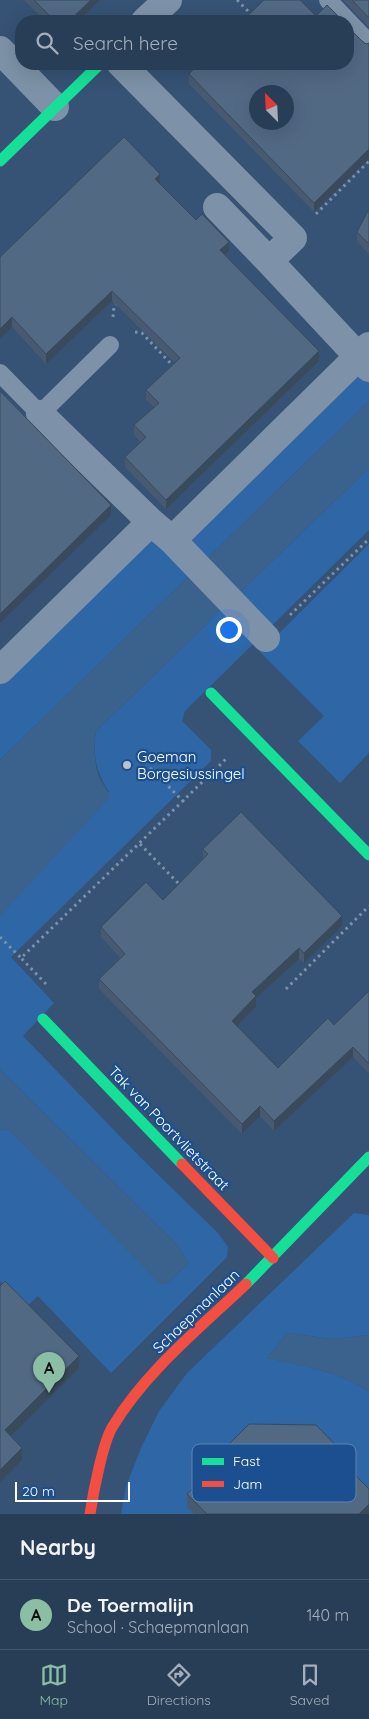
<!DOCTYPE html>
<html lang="en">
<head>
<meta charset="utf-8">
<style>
	body { margin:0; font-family:Quicksand,sans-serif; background:#344961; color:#f1f3f6 }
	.compass { position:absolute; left:249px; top:85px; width:45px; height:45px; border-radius:50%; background:#283e57; box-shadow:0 5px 20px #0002; rotate:336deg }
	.scale { position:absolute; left:15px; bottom:12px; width:115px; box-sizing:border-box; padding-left:5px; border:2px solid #fff; border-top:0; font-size:14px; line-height:18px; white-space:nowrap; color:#fff; -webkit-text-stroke:4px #1b4f8f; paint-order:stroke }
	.you { position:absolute; left:228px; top:629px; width:18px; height:18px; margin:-12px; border:4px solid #fff; border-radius:50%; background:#1a73e8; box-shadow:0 0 0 8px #1a73e833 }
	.badge { display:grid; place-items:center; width:32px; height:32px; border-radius:50%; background:#8abfa5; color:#111; font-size:16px; font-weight:700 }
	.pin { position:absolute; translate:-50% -41px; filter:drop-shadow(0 1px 2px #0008) }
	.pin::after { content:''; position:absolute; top:26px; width:18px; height:15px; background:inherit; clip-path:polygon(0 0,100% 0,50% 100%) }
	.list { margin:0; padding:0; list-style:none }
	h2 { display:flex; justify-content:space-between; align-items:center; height:65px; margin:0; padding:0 20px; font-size:21px }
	h2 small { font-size:16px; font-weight:400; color:#a5aeba }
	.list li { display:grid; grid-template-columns:32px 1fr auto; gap:15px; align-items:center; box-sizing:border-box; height:70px; padding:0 20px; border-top:1px solid #44576d }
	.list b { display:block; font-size:19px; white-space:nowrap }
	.list p { margin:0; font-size:16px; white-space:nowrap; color:#a5aeba }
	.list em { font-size:16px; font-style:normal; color:#a5aeba }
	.icon { flex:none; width:28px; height:28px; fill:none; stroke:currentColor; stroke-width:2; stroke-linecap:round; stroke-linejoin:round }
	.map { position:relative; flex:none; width:369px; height:1514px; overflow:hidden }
	.search { position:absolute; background:#283e57; box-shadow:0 5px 20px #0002; left:15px; right:15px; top:15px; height:55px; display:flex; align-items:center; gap:12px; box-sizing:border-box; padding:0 18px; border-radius:20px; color:#a5aeba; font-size:19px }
	.sheet { height:135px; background:#283e57 }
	nav { display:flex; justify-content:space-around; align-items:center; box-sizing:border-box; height:70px; border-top:1px solid #44576d; background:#283e57; font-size:14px; color:#a5aeba }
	nav a { display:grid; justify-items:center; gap:2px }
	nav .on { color:#8abfa5 }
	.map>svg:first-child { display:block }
</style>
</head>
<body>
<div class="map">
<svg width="369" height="1514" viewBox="0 0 369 1514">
	<rect width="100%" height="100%" fill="#365274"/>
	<path fill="#2f66a5" d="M369,354v47l-369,359v-83l141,-140 45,4z
		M369,468v62l-184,181 -3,10 29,29v11l-200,196 43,46 -31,33 118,122 77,75 10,14 -1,10 -116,116 -73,-77 -12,11 -26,-26v-152l10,2 157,153 22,-21 -11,-17 -178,-177v-153l109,-124c-13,-19 -17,-39 -13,-61z
		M369,544v209l-29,30 -42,-42 26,-25 -64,-64z
		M354,1213l15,2v120l-37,4 -45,-6 -20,25c34,7 74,14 102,34v122h-248l5,-28 15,-38 18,-37 28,-38z"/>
	<path fill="#3b618d" d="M369,401v67l-273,263c-3,15 -2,31 3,46 3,8 10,12 10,21l-109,118v-156z
		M0,1069l178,177 11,17 -22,21h-7l-150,-153 -10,-2z
		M287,1333l44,6 38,-4v57c-28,-20 -69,-27 -102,-34z"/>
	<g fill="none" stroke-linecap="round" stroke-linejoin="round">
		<path stroke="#7d92a8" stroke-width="3" stroke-dasharray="2.5 4" stroke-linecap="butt" d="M237,0l21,21
			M316,214l53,-53
			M113,317l1,-11 4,-4
			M135,332l7,1 32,34
			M290,615l79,-76
			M150,768l34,34
			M140,844l39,40
			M0,937l21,21
			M46,984l-25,-26 205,-199
			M286,989l83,-83"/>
		<path stroke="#7d92a8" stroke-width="18" d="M328,0l41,43
			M0,373l40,41 70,-69"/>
		<path stroke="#7d92a8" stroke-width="28" d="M145,21l23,-21
			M0,50l55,57
			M121,64l172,174 -24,23 100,107
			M217,207l52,54
			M40,414l111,108
			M172,540l94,98
			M0,670l151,-148 21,18 197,-194"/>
		<path stroke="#16e098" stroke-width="11" d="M0,161l100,-97
			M211,693l158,162
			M43,1019l139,145
			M246,1284l123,-127"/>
		<path stroke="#f24e42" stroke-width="11" d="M182,1164l91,94
			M90,1514c3,-20 13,-73 23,-88 33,-55 87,-98 133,-142"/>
	</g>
	<path fill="#475a72" d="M24,0h76l-21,21h-34z
		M343,0h26v28z
		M362,41l4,3 3,-1v116l-55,53 -125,-128v-10z
		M160,184l36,36 33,31 -4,4 94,106 -153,148 -41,-42v-10l16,-15 -7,-7v-10l20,-18 -8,-7v-10l29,-27 -63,-62 -66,63 -34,-37 -12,-70z
		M369,209v45l-12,-12v-10z
		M203,849l139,77 -38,37 -5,-4 -43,39v9l-19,19 41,42 56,-43 35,-34v83l-16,-17 -79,74 -14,-15 -18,18 -143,-145v-10l21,-21 -19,-21v-10l62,-27 40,-41z
		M210,1463l145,12 14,39h-175l-7,-7v-13l23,-22z"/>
	<path fill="#394a5c" d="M91,0h9l-21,21h-10z
		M369,149v10l-55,53v-9z
		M160,174v10l-5,-5z
		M229,242v9l-9,8v-9z
		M112,291v10l-66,63v-10z
		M12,317v10l-12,12v-10z
		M319,351v10l-153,148v-9z
		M111,505v10l-111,108v-9z
		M342,916v10l-38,37v-10z
		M299,948v11l-43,39v9l-24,24v-10l20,-29z
		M353,1047v10l-79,74v-10z
		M260,1106v10l-18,18v-10z
		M79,1356v12l-74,74v-12z
		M22,1448v12l-22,22v-12z
		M355,1465v13l-5,-8z
		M369,1504v10h-10z"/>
	<path fill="#526984" stroke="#394a5c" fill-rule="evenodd" d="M34,0h57l-22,21h-14z
		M264,0h36l16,16 11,-11 16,16h-101z
		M352,0h17v18z
		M348,27l14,14 4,3 3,-1v106l-55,54 -125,-129 10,-10h149zM256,92h30v30h-30z
		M124,137l36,37 -5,5 41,41 6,-6 27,28 -9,8 99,101 -153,149 -41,-43 21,-20 -12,-12 25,-22 -13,-13 34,-32 -68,-67 -66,63 -34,-37 -12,12v-72z
		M369,209v35l-12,-12z
		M0,391l111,114 -111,109z
		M241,812l101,104 -38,37 -5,-5 -47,44 4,4 -24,25 46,47 50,-50 6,7 35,-34v73l-16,-17 -79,74 -14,-15 -18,18 -143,-145 26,-25 -24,-27 45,-45 17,18 45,-46 -5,-5z
		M5,1281l74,75 -74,74 17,18 -22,22v-184z
		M249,1424l67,1 39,40 -5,5 19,19v15l-10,10h-152l-20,-20 27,-26 -4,-5z"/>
	<circle fill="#b9c2ce" stroke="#1b4f8f" stroke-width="2" cx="127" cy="765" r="5"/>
	<g text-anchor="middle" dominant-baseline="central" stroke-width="4.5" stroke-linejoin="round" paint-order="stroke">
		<g font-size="15" fill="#fff" stroke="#1b4f8f" text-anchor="start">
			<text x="137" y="756">Goeman<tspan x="137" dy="17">Borgesiussingel</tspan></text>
		</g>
		<g font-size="15" fill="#fff" stroke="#1b4f8f">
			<text transform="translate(169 1128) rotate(46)">Tak van Poortvlietstraat</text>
			<text transform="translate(196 1311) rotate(-44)">Schaepmanlaan</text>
		</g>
	</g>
	<rect x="192" y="1444" width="164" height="58" rx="8" fill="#1b4f8f" stroke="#5f84b1" stroke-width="1"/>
	<rect x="202" y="1458" width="22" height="7" fill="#16e098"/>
	<rect x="202" y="1481" width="22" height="6" fill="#f24e42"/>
	<g font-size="14" fill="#fff">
		<text x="233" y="1466">Fast</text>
		<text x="233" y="1489">Jam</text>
	</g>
</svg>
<svg class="compass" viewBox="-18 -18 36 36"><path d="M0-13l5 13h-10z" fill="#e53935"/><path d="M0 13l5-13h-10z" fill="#a5aeba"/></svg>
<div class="scale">20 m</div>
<div class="you"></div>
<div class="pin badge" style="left:49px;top:1393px">A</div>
<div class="search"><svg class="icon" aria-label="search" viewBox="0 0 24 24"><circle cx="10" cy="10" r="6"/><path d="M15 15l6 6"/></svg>Search here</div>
</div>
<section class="sheet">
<h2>Nearby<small></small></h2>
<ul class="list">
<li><span class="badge">A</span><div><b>De Toermalijn</b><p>School · Schaepmanlaan</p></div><em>140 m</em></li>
</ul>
</section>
<nav>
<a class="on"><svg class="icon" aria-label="map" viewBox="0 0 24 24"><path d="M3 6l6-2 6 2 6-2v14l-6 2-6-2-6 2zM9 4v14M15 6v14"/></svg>Map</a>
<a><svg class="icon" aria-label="directions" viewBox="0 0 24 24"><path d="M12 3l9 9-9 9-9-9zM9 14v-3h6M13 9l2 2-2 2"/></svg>Directions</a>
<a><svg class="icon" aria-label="saved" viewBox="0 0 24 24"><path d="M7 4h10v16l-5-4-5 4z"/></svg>Saved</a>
</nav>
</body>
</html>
